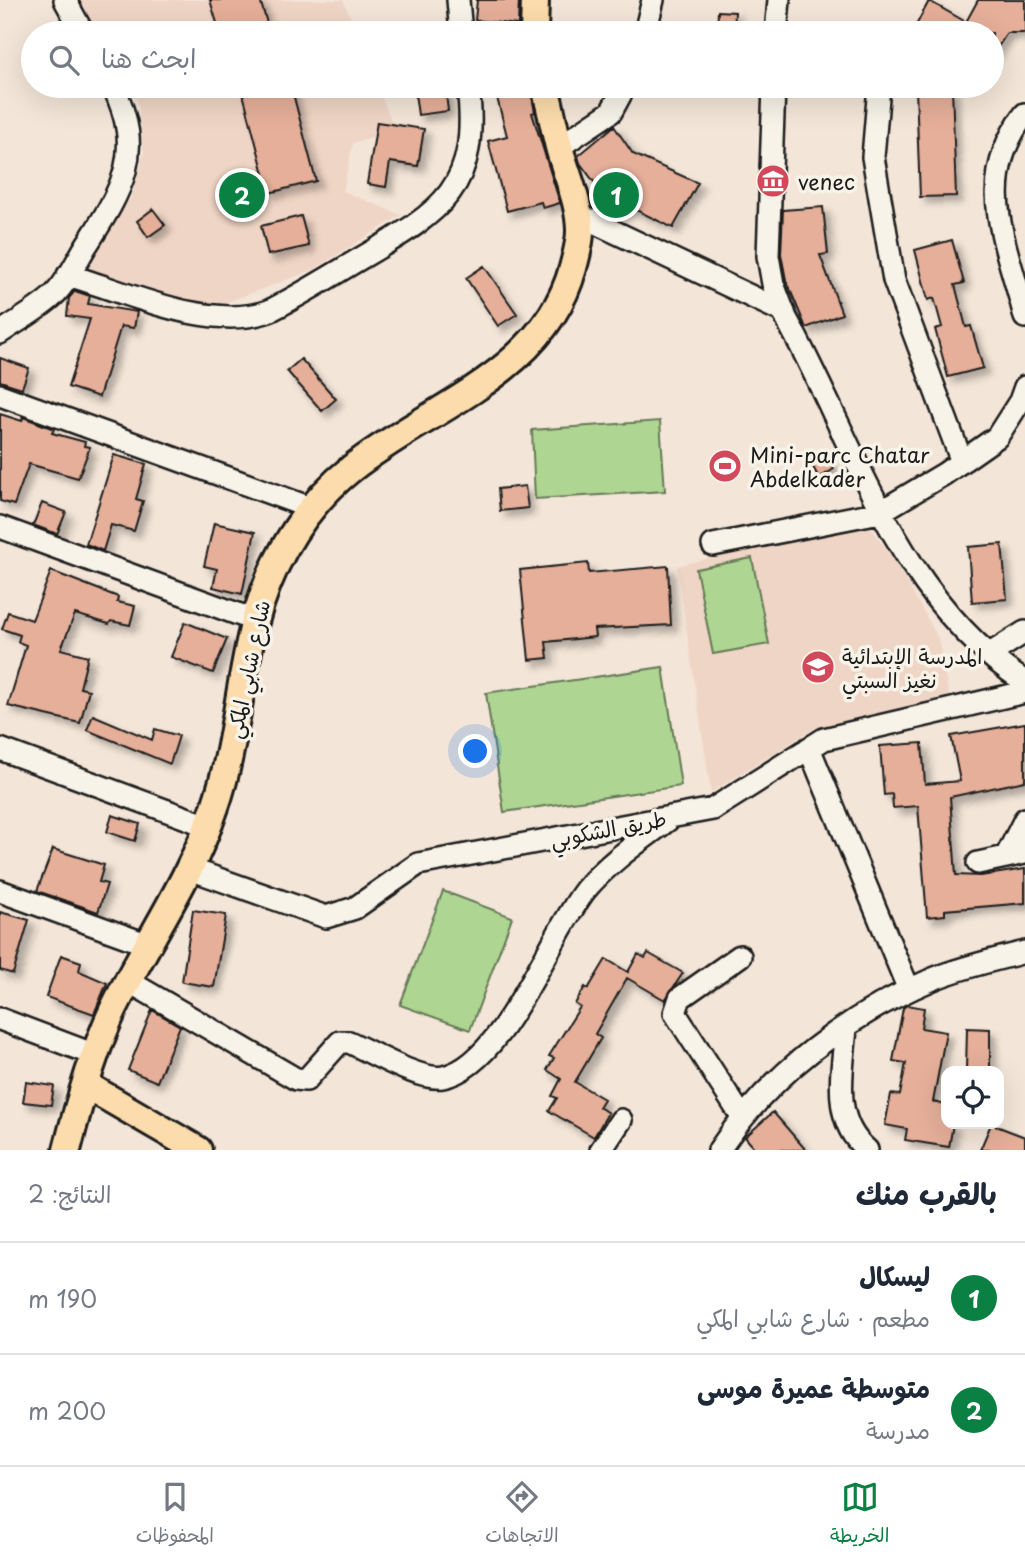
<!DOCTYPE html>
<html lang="ar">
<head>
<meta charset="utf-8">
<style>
	body { margin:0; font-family:"Playpen Sans","Playpen Sans Arabic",sans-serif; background:#f6f6f7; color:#1f2937; direction:rtl }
	.controls { position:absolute; right:21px; bottom:21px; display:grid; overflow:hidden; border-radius:14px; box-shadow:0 7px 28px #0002 }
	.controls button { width:63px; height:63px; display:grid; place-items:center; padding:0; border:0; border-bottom:2px solid #e0e1e3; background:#fff; color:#1f2937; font:35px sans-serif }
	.you { position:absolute; left:476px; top:752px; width:24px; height:24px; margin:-18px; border:5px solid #fff; border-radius:50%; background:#1a73e8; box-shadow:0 0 0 10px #1a73e833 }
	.badge { display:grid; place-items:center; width:46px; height:46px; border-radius:50%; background:#0b8043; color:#fff; font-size:23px; font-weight:700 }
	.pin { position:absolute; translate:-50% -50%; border:4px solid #fff; box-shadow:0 2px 7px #0006 }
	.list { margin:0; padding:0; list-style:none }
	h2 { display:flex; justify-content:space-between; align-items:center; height:91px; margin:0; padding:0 28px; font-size:30px }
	h2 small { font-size:23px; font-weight:400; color:#747a83 }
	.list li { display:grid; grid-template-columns:46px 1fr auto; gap:21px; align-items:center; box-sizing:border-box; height:112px; padding:0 28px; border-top:2px solid #e0e1e3 }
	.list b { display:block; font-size:26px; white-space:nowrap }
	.list p { margin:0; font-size:23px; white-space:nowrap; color:#747a83 }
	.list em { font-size:23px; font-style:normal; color:#747a83 }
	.icon { flex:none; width:38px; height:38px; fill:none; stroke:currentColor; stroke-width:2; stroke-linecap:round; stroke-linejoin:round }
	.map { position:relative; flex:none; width:1025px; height:1150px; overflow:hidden; direction:ltr }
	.search { position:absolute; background:#fff; box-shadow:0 7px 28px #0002; left:21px; right:21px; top:21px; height:77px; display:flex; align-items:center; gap:18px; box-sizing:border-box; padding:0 24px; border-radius:38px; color:#747a83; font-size:26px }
	.sheet { height:315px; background:#fff }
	nav { display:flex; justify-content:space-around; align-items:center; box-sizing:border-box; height:98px; border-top:2px solid #e0e1e3; background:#fff; font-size:19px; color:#747a83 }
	nav a { display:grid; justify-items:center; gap:4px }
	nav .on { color:#0b8043 }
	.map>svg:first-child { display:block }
</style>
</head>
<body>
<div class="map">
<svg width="1025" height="1150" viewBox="0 0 1025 1150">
	<defs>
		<filter id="shadow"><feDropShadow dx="6" dy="6" stdDeviation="3.5" flood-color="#0004"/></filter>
	</defs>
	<rect width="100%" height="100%" fill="#f3e5d8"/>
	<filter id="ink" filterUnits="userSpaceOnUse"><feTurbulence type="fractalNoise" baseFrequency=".0143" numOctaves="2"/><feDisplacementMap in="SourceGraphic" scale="14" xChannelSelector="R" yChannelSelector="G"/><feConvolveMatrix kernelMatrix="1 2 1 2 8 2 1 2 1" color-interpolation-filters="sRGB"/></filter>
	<g filter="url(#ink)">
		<path fill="#efd5c5" d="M75,0h268l14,33h-261z
			M128,86h249l18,44 -42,13 -10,48 58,24 -88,55 -99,37 -128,-34 6,-25 39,-50 13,-45 -6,-50z
			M866,520l33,48 39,70 11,58 -134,32 -104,64 -34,-226z"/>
		<path fill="#aed692" stroke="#657957" stroke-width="2" d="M660,421l5,70 -130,8 -3,-69z
			M752,558l17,86 -56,10 -17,-85z
			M663,667l18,119 -177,26 -18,-119z
			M443,891l69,26 -42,113 -70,-25z"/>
		<path fill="#e5af99" stroke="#1c1c1c" stroke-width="2" filter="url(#shadow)" d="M210,0h50l10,33h-50z
			M477,0h42l-1,25 -43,-5z
			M978,0h47v33h-18l-15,23v-23h-80l17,-32 37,21z
			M718,11l17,1 -1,21h-17z
			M241,86h50l25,95 -47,12z
			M414,86h31l3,25 -30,4z
			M494,86h36l5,26 -3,1 28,90 -17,5 -2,-6 -34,9 -19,-70 19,-5z
			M952,88l4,108 -36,1 -4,-108z
			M377,122l47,7 -6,37 -28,-4 -4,25 -19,-3z
			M614,126l19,28 65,29 -25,45 -70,-34 -23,-31 -2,-7z
			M823,207l5,47 -8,1 22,59 -36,14 -20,-48 -5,-26 2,-44z
			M153,209l12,16 -17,12 -11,-16z
			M301,216l8,30 -41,9 -7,-29z
			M952,240l12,43 -9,2 11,42 5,-1 12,42 -35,9 -13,-48 7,-2 -8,-29 -6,2 -13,-50z
			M484,266l33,48 -19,12 -32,-48z
			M75,291l15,5 -2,8 49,8 -3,16 -13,-2 -22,71 -31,-10 22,-68 -23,-3 2,-18z
			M0,358l29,10 -7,20 -22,-7z
			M301,359l35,40 -14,12 -35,-40z
			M0,414l22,7 1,-4 31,12 -2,4 33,9 -1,4 6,1 -12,31 -49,-14 -15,41 -14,-4z
			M824,452l10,17 -15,9 -10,-18z
			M114,455l32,9 -10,35 7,2 -9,30 -23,-6 -8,26 -17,-7z
			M525,486l3,22 -28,3 -2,-22z
			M42,503l24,9 -9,22 -24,-9z
			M214,523l41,9 -13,62 -29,-7 4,-18 -13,-3z
			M1002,544l5,55 -35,3 -4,-55z
			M588,563l1,10 79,-7 3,59 -77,4 1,8 -49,5 2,16 -19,2 -9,-90z
			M51,571l67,26 -1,5 18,4 -5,19 -19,-4 -2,3 -34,-10 -14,35 27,7 -8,32 9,2 -9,33 -72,-17 18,-61 -8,-3 2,-7 -18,-6 6,-17 24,8z
			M185,622l42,17 -14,34 -42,-16z
			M93,715l59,25 3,-11 24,7 -9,28 -83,-34z
			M1025,723v58l-75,16 6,78 25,1 44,-7v34l-80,7v5l-18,2 -9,-111 -25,2 -1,-14 -8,1 -4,-49 42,-3 3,41 35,-3 -9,-45z
			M112,815l28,9 -5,17 -28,-9z
			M53,849l51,16 -5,17 8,2 -9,28 -61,-21z
			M193,910l33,5 -12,72 -32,-5z
			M0,912l29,8 -16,54 -13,-4z
			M648,953l35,20 -18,27 -38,-22 -32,56 6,4 -26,44 29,17 -5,8 9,6 -14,24 -45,-26 8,-13 -5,-2 9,-17 -14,-9 7,-12 -5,-2 31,-49 -5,-3 10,-17 3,2 18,-30 22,13 10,-18 7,4z
			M61,955l20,7 -2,9 28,12 -13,31 -48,-17z
			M907,1005l17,3 -3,20 25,4 -13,70 13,3v19h7l-4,23 -44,-7 2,-11 -22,-4 6,-31 9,1 6,-32 -13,-2 10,-53z
			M152,1010l28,16 -23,56 -29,-12z
			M967,1028l23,1v42h-24z
			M26,1082l28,4 -3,19 -28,-3z
			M773,1112l33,38h-50l-11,-13z
			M991,1124l34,13v13h-45z"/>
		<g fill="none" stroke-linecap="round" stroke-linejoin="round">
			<defs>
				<path id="minor" d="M65,0l18,33
					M458,0l3,33
					M645,33l8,-33
					M776,33l3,-33
					M774,86l-6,170 5,28 13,34c70,127 111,280 239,364
					M879,86l-6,71 21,123 68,182
					M1025,114c-53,69 -17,131 0,203
					M559,147l52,-35 14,-26
					M579,215l205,97
					M68,275c58,17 141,57 201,36 32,-16 63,-36 94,-54 80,-47 117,-69 105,-171
					M0,333c17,-12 38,-23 53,-37 14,-13 23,-34 33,-50 37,-58 59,-93 27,-160
					M0,395l311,113
					M0,527l254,93
					M713,545l167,-33 64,-38 53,-37 23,-36 5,-14
					M990,654l35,-22
					M809,748l100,242
					M0,749l208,77
					M1006,857l19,-38
					M978,863l47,-10
					M190,869l136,48 29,-9 63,-44 295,-55 111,-70 201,-47
					M0,891l149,54
					M740,956l-60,42 -5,15 67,104
					M128,981l168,98 10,1 34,-38h9c22,10 71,39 94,35 61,-12 105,-140 143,-188 23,-27 54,-48 82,-69
					M0,1019l95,36
					M846,1027c-3,44 -16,92 21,123
					M601,1150l20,-30
					M719,1150c51,-76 129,-135 214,-171 29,-12 61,-19 92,-27"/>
				<path id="major" d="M534,33l1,-33
					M86,1085l112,65
					M67,1150c12,-48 26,-98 47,-142 33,-68 77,-129 101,-201 30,-87 22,-175 69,-258 18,-32 39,-58 68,-81 78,-62 192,-94 221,-200 3,-12 7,-24 7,-37 0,-28 -14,-57 -21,-84 -5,-20 -9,-41 -14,-61"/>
			</defs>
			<use href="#minor" stroke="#1c1c1c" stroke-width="26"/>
			<use href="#major" stroke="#1c1c1c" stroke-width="32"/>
			<use href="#minor" stroke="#f7f3e8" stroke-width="21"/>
			<use href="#major" stroke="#fcdcac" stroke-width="26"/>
		</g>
	</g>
	<defs>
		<symbol id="museum-disc" viewBox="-11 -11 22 22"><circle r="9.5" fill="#d1495b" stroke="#f7f3e8"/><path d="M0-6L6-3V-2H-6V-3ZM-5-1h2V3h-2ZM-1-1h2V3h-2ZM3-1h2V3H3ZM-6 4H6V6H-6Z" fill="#fff"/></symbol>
		<symbol id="stadium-disc" viewBox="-11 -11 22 22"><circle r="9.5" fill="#d1495b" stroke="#f7f3e8"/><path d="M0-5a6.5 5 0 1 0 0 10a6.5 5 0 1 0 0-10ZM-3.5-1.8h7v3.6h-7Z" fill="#fff"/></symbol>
		<symbol id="school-disc" viewBox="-11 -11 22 22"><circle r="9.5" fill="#d1495b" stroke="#f7f3e8"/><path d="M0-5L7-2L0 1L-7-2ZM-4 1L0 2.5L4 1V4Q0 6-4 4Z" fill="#fff"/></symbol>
	</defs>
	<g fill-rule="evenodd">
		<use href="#museum-disc" x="754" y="162" width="38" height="38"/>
		<use href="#stadium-disc" x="706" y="447" width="38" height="38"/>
		<use href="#school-disc" x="799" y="648" width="38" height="38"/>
	</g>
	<g text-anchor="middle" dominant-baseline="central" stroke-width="7" stroke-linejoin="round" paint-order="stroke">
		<g font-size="21" fill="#1c1c1c" stroke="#f7f3e8" text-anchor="start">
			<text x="798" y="181">venec</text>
			<text x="750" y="454">Mini-parc Chatar<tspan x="750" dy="24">Abdelkader</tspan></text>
			<text x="842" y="655">المدرسة الإبتدائية<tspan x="842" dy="24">نغيز السبتي</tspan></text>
		</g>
		<g font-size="21" fill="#1c1c1c" stroke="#f7f3e8">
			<text transform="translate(247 669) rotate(-78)">شارع شابي المكي</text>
			<text transform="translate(608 828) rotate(-11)">طريق الشكوبي</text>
		</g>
	</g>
</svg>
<div class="controls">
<button><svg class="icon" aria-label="locate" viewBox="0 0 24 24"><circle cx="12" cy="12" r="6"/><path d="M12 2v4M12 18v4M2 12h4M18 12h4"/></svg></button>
</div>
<div class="you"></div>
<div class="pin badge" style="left:616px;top:195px">1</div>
<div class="pin badge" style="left:242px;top:195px">2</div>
<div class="search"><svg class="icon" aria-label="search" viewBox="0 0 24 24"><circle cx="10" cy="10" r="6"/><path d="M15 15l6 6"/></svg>ابحث هنا</div>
</div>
<section class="sheet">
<h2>بالقرب منك<small>النتائج: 2</small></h2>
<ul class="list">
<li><span class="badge">1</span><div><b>ليسكال</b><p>مطعم · شارع شابي المكي</p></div><em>190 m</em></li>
<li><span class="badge">2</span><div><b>متوسطة عميرة موسى</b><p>مدرسة</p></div><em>200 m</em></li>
</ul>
</section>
<nav>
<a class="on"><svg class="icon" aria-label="map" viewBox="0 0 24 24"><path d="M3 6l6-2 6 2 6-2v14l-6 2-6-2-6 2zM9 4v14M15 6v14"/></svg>الخريطة</a>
<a><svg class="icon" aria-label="directions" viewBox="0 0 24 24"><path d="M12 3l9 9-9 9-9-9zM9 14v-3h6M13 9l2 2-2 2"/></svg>الاتجاهات</a>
<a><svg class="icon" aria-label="saved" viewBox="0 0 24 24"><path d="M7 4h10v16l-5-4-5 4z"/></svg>المحفوظات</a>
</nav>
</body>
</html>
